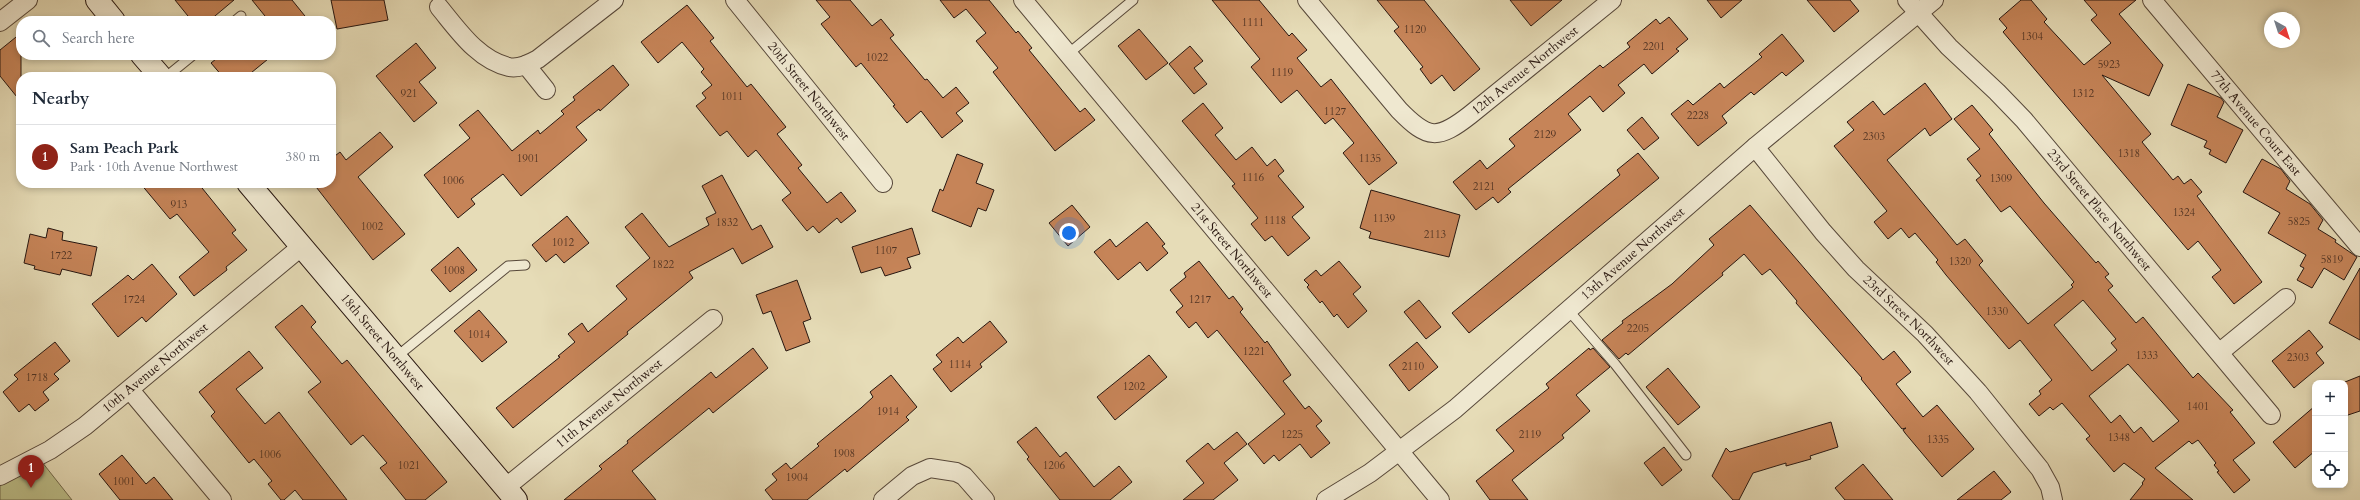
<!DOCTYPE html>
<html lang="en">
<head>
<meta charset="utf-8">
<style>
	body { margin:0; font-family:Cardo,serif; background:#f2f2f3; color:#1f2937 }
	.controls { position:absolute; right:12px; bottom:12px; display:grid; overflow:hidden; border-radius:8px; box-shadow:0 2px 6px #0003 }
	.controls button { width:36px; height:36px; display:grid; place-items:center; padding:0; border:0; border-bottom:1px solid #e0e1e3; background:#fff; color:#1f2937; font:20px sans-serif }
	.compass { position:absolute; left:2264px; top:12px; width:36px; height:36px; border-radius:50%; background:#fff; box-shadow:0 2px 6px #0003; rotate:141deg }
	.you { position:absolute; left:1069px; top:233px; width:14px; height:14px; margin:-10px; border:3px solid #fff; border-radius:50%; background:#1a73e8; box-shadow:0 0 0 6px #1a73e833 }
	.badge { display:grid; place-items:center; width:26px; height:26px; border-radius:50%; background:#8f2418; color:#fff; font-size:13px; font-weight:700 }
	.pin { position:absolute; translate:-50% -33px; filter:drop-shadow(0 1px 2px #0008) }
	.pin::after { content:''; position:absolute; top:21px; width:14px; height:12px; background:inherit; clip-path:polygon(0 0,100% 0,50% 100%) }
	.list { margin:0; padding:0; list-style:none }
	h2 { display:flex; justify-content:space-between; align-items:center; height:52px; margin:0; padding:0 16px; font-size:17px }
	h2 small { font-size:13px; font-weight:400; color:#747a83 }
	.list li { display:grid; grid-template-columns:26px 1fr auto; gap:12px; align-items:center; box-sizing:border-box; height:64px; padding:0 16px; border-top:1px solid #e0e1e3 }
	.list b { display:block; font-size:15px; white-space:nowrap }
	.list p { margin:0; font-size:13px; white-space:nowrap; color:#747a83 }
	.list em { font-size:13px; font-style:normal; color:#747a83 }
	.icon { flex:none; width:22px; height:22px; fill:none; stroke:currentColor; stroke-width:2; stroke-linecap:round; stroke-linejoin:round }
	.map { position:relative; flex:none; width:2360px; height:500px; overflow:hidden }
	.search { position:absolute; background:#fff; box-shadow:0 2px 6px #0003; left:16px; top:16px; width:320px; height:44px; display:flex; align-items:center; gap:10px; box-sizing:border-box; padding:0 14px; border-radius:16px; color:#747a83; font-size:15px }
	.panel { position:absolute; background:#fff; box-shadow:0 2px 6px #0003; left:16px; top:72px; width:320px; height:116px; border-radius:16px }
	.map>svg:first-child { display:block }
</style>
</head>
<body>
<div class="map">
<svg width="2360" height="500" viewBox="0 0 2360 500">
	<rect width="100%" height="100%" fill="#e6dcb7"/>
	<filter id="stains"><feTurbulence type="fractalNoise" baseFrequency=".005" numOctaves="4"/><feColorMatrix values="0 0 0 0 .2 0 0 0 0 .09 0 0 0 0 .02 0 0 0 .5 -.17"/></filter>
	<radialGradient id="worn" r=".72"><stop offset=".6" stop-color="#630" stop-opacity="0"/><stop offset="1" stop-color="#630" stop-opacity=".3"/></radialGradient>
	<path fill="#bcbe89" stroke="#726a4c" d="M38,457l34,43h-72v-24z"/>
	<path fill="#c68458" stroke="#271610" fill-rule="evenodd" d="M175,0h59l-25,21h-17z
		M252,0h40l17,21h-40z
		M331,0h53l4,20 -51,9z
		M816,0h34l22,26 9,-7 13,16 -4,3 35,42 2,-1 16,19 13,-11 13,16 -13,10 7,8 -21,17 -21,-27 -14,12 -14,-17 2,-1 -34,-42 -5,4 -35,-43 9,-7z
		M940,0h49l27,33 2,-2 14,17 -3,2 51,62 5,-4 10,12 -40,31 -62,-79 5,-4 -22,-27 10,-8 -20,-24 -12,9z
		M1212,0h47l30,36 3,-3 15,17 -10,8 24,29 10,-8 66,84 -28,22 -26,-32 11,-10 -21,-25 -8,6 -28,-34 -16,13 -30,-36 9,-8z
		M1377,0h47l56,69 -26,22 -12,-16 -11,9 -11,-15 3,-2 -29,-36 5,-4z
		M1510,0h52l-31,26z
		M1707,0h35l-21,18z
		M1807,0h43l9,11 -25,21z
		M2021,0h10l16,19 -3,3 40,43 27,-22 -20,-23 6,-5 -13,-15h52l-17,14 44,51 -14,31 -47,-21 49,59 -9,8 31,38 5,-4 6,8 7,-5 11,13 -5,4 65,86 -28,22 -22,-27 9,-7 -23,-29 -10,9 -185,-218 4,-4 -8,-9z
		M687,5l27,33 -4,3 37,46 4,-3 35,43 -9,7 25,31 -4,3 29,35 14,-11 15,19 -15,12 -4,-5 -18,15 -6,-7 -6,5 -25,-31 9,-7 -35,-43 -8,7 -21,-26 -7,5 -24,-30 10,-8 -4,-5 10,-8 -11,-13 3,-3 -22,-27 -24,21 -17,-21z
		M1669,17l19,22 -12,10 3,2 -27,23 -8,-10 -26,21 7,8 -22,19 -13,-16 -22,18 13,16 -73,59 3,3 -13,11 -5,-6 -17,13 -23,-28 27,-22 7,9 28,-23 -6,-7 91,-74 3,3 27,-21 -3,-4 29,-24 4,5z
		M1139,29l29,34 -22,17 -28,-34z
		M21,33v69l-21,-26v-26z
		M1782,34l22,27 -18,15 -4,-4 -28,23 -3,-3 -29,24 5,7 -29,23 -27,-32 17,-14 5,5 27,-22 4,5 38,-31 -3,-3z
		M416,43l20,25 -17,14 18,21 -23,19 -38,-46z
		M1190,46l13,15 -9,7 13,16 -13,10 -25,-30z
		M221,55h52l-27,22h-23l-12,-14z
		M613,65l16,20 -29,26 -1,-2 -23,18 11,13 -66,56 -18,-22 -32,25 4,5 -17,14 -34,-43 46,-37 -11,-13 19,-15 34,41 26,-21 2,4 24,-20 -3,-3 14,-11 -2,-3z
		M1925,83l27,36 -22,17 -5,-8 -38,32 70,85 8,-6 18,22 -4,4 49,59 45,-37 -2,-2 3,-3 -64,-76 -9,6 -25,-32 5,-4 -14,-17 13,-10 -26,-30 18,-14 21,25 -4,4 55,69 52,60 2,-2 11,13 -4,3 8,9 -5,4 28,33 7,-6 50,61 5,-5 35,37 -3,2 25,31 -22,17 17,20 -16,13 -17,-21 2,-1 -5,-6 2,-2 -18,-23 -6,4 -3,-3 -34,27 38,32h-63l13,-16 -1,-1 3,-4 -21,-16 -10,9 -28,-33 4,-3 -28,-33 -9,7 -3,-3 -11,9 -10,-12 12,-10 -2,-3 13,-11 -32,-40 -11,9 -63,-74 -10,-13 2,-2 -23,-27 -6,5 -8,-10 -13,11 -14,-17 13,-11 -53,-65 20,-16 -7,-8 26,-21 11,14zM2083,300l33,39 -5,4 6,7 -25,21 -38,-46zM2128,364l51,57 -26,21 -12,-15 -7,6 -14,-18 -9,8 -22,-27z
		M2188,84l33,14 3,4 -7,15 26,13 -17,33 -17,-9 2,-4 -7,-3 3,-6 -36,-16z
		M1203,103l20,25 -8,7 21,25 16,-13 15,19 8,-7 9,12 -6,5 26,31 -12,10 18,21 -22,18 -16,-20 -7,5 -14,-17 7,-6 -26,-32 3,-2 -53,-63z
		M1642,117l17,21 -15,12 -17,-20z
		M380,132l13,15 -35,30 47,57 -32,26 -60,-77h18v-24l9,-7 6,8z
		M1638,153l21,25 -190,155 -17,-20 168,-138 -3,-5z
		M957,154l26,10 -7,19 18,7 -8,21 -8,-3 -7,19 -39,-16 8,-22 3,2z
		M2262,159l19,10 9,12 -4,8 24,15 13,16 -5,9 18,11 -1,2 22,15 -13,23 -20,-12 -12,20 -15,-8 7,-12 -4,-2 6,-11 -38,-22 12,-20 -37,-21z
		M722,175l30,55 9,-5 12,22 -31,17 -9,-16 -44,24 4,6 -66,54 1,2 -115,94 -17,-20 64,-51 -2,-1 17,-14 -7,-8 14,-11 6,9 39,-33 -11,-13 34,-28 -25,-31 17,-14 27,34 40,-22 -3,-7 10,-5 -14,-27z
		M140,183h58l38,47 -4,3 15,17 -21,17 1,3 -33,26 -15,-19 30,-25 -32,-38 -7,5z
		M1371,190l89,25 -11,42 -80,-19 2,-6 -11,-4z
		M1072,205l18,22 -22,19 -19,-23z
		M1750,205l133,155 11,-9 17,21 -15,12 27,33 14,-12 37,44 -32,28 -37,-44 -2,-3 3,-2 -4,1 -41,-50 1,-1 -66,-75 1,-2 -27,-32 -8,6 -18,-21 -22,19 1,2 -95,80 -2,-2 -7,6 -17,-19 21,-17 -1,-2 50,-37 42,-39 -5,-6z
		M567,216l22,27 -25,20 -8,-9 -10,8 -14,-17z
		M1147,222l18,22 -3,2 6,7 -21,18 -7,-9 -22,18 -24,-28 16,-13 6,8z
		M48,228l15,4 -1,8 35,7 -6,29 -29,-7 -2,6 -26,-6 1,-3 -11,-3 6,-29 16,4z
		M912,228l8,26 -13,4 4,10 -26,8 -4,-9 -20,6 -9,-26z
		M458,247l19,23 -27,22 -19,-22z
		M1199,261l30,38 4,-3 10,13 -3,3 25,31 2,-2 24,34 -8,6 22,28 4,-3 13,15 -6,5 14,17 -19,15 -11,-14 -21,17 -5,-6 -10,9 -16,-20 37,-30 -68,-84 -9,8 -12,-16 -7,6 -13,-16 7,-6 -13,-16 16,-13 -2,-4z
		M1339,261l22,26 -8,7 14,17 -19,17 -11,-14 -3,3 -12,-16 -2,2 -13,-16 2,-2 -5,-5 12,-10 5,6z
		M152,264l25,30 -31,28 -4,-5 -24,20 -26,-33 36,-29 5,5z
		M2360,268v72l-31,-17z
		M797,280l14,39 -8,3 7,20 -24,9 -15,-40 -8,3 -7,-19z
		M1419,300l22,27 -15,12 -22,-27z
		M302,305l14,17 -5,5 31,37 5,-4 100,122 -22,18h-19l-26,-32 7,-5 -24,-28 -12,10 -43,-53 13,-10 -46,-55z
		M479,310l28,32 -25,20 -28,-31z
		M990,321l17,21 -27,22 2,3 -31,25 -18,-23 9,-7 -6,-7 22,-18 5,6z
		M2309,330l14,17 -7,6 8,10 -30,25 -22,-27z
		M55,342l15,19 -16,13 5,5 -16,13 6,8 -14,11 -6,-7 -10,8 -16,-20 15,-13 -4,-4z
		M1417,342l21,25 -29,24 -20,-26z
		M753,348l15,20 -55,45 -4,-5 -77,63 24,29h-92l38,-31 -3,-3 29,-23 -1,-2 84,-69 5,6z
		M1589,348l1,2 3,-2 17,19 -34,28 14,16 -28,24 2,3 -52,42 16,20h-38l-14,-19 38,-30 -18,-21 53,-42 -3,-4z
		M249,351l14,17 -27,21 29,35 14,-12 68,88h-44l-8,-10 -11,10h-3l-13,-16 4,-3 -18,-22 -5,4 -38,-47 4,-4 -16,-20z
		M1149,355l18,22 -52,43 -18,-23z
		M1668,368l32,39 -22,18 -32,-38z
		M891,375l26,32 -11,10 3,3 -62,52 -2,-3 -38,31h-34l-8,-10 12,-10 -5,-6 14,-11 5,6 28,-23 -2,-2 44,-36 12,-11 -3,-5z
		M2360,376v35l-15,5v-34z
		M2315,406v45l-20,17 -22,-26z
		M1831,422l7,25 -28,9 1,3 -25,7v-3l-33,10 -14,27h-6l-21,-24 14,-28 4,4z
		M1036,427l24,30 6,-5 28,35 25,-21 13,16 -22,18h-50l-33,-41 2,-2 -12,-15z
		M1237,432l10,12 -23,19 14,17 -25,20h-30l21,-17 -18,-22 22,-18 6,7z
		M1664,447l18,23 -20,16 -18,-23z
		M122,455l24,29 8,-7 19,23h-53l-21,-26z
		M1863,464l19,23 11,13h-48l-10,-12z
		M1994,471l17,21 -10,8h-44z"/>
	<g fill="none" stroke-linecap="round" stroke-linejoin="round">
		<defs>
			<path id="lane" d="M235,21l6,-5
				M1068,54l65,-54
				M166,77l27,-22
				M1569,311l46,53 71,91
				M395,358l113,-92 17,-1"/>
			<g id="street">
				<path id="s1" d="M735,0l148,183"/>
				<path id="s2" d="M1023,0l417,500"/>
				<path id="s3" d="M1307,0l92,110c29,30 39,30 71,5l142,-115"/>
				<path id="s4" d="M1907,0l42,47 48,45 27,28 247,295"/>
				<path id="s5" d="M2152,0l208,247"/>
				<path d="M439,7c19,23 39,53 70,60 10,2 20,-3 29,-8l76,-59"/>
				<path d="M0,22l28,-22"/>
				<path d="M526,65l20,25"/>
				<path id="s6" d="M1755,147l68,85 33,37 69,65 53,58 62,77 10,18 3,13"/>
				<path d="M2220,352l66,-54"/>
				<path d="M130,390l92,110"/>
				<path id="s7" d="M0,476l50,-26 35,-24 216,-179"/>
				<path id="s8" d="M505,488l208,-169"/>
				<path d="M883,500l29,-24 18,-8 26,4 8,4 21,24"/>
				<path id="s9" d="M1326,500l44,-27 85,-64 300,-262 179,-147"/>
			</g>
			<g id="secondary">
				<path d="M97,0l17,21"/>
				<path d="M142,55l19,22"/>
				<path id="s10" d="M248,183l268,317"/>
			</g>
		</defs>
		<use href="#lane" stroke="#57483a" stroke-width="11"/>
		<use href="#street" stroke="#57483a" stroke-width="20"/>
		<use href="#secondary" stroke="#271610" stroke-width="24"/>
		<use href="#lane" stroke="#efe8d0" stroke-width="9"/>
		<use href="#street" stroke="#efe8d0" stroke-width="18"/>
		<use href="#secondary" stroke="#efe8d0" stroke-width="22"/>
	</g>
	<g text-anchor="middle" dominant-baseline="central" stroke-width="3.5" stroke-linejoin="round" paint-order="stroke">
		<g font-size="11" fill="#4f3222">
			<text x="1253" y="22">1111</text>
			<text x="1415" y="29">1120</text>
			<text x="2032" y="36">1304</text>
			<text x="1654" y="46">2201</text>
			<text x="877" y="57">1022</text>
			<text x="2109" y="64">5923</text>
			<text x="1282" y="72">1119</text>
			<text x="409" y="93">921</text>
			<text x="2083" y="93">1312</text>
			<text x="732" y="96">1011</text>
			<text x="1335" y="111">1127</text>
			<text x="1698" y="115">2228</text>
			<text x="1545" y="134">2129</text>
			<text x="1874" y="136">2303</text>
			<text x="2129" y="153">1318</text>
			<text x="528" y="158">1901</text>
			<text x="1370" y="158">1135</text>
			<text x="1253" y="177">1116</text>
			<text x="2001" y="178">1309</text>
			<text x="453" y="180">1006</text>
			<text x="1484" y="186">2121</text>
			<text x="179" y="204">913</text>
			<text x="2184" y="212">1324</text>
			<text x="1384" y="218">1139</text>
			<text x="1275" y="220">1118</text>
			<text x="2299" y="221">5825</text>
			<text x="727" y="222">1832</text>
			<text x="372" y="226">1002</text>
			<text x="1435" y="234">2113</text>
			<text x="563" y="242">1012</text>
			<text x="886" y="250">1107</text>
			<text x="61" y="255">1722</text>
			<text x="2332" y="259">5819</text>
			<text x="1960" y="261">1320</text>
			<text x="663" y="264">1822</text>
			<text x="454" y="270">1008</text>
			<text x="134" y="299">1724</text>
			<text x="1200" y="299">1217</text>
			<text x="1997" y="311">1330</text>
			<text x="1638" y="328">2205</text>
			<text x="479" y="334">1014</text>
			<text x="1254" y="351">1221</text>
			<text x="2147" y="355">1333</text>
			<text x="2298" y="357">2303</text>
			<text x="960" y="364">1114</text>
			<text x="1413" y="366">2110</text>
			<text x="37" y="377">1718</text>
			<text x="1134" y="386">1202</text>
			<text x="2198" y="406">1401</text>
			<text x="888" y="411">1914</text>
			<text x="1292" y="434">1225</text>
			<text x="1530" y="434">2119</text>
			<text x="2119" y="437">1348</text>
			<text x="1938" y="439">1335</text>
			<text x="844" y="453">1908</text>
			<text x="270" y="454">1006</text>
			<text x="409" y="465">1021</text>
			<text x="1054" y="465">1206</text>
			<text x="797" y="477">1904</text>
			<text x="124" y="481">1001</text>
		</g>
		<g font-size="13" fill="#271610" stroke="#efe8d0">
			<text stroke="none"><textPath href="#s3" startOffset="298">12th Avenue Northwest</textPath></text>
			<text stroke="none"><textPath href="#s1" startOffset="117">20th Street Northwest</textPath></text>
			<text stroke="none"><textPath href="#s5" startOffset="161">77th Avenue Court East</textPath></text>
			<text stroke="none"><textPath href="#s4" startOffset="285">23rd Street Place Northwest</textPath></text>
			<text stroke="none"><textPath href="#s2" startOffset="326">21st Street Northwest</textPath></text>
			<text stroke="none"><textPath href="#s9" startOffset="394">13th Avenue Northwest</textPath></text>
			<text stroke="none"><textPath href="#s6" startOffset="232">23rd Street Northwest</textPath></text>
			<text stroke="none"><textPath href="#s10" startOffset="208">18th Street Northwest</textPath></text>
			<text stroke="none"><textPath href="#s7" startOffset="190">10th Avenue Northwest</textPath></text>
			<text stroke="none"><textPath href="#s8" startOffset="134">11th Avenue Northwest</textPath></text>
		</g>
	</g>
	<rect width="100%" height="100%" filter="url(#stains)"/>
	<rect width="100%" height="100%" fill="url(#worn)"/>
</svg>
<div class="controls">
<button>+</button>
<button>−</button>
<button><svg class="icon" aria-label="locate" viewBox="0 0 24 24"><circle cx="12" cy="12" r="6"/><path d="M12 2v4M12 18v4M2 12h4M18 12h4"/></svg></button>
</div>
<svg class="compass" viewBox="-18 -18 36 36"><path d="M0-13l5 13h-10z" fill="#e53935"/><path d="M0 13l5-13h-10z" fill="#747a83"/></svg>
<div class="you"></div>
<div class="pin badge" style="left:31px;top:488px">1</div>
<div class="search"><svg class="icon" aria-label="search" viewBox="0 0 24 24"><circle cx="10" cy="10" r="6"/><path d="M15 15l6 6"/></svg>Search here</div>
<section class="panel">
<h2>Nearby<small></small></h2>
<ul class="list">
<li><span class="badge">1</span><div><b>Sam Peach Park</b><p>Park · 10th Avenue Northwest</p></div><em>380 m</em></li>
</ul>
</section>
</div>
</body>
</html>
